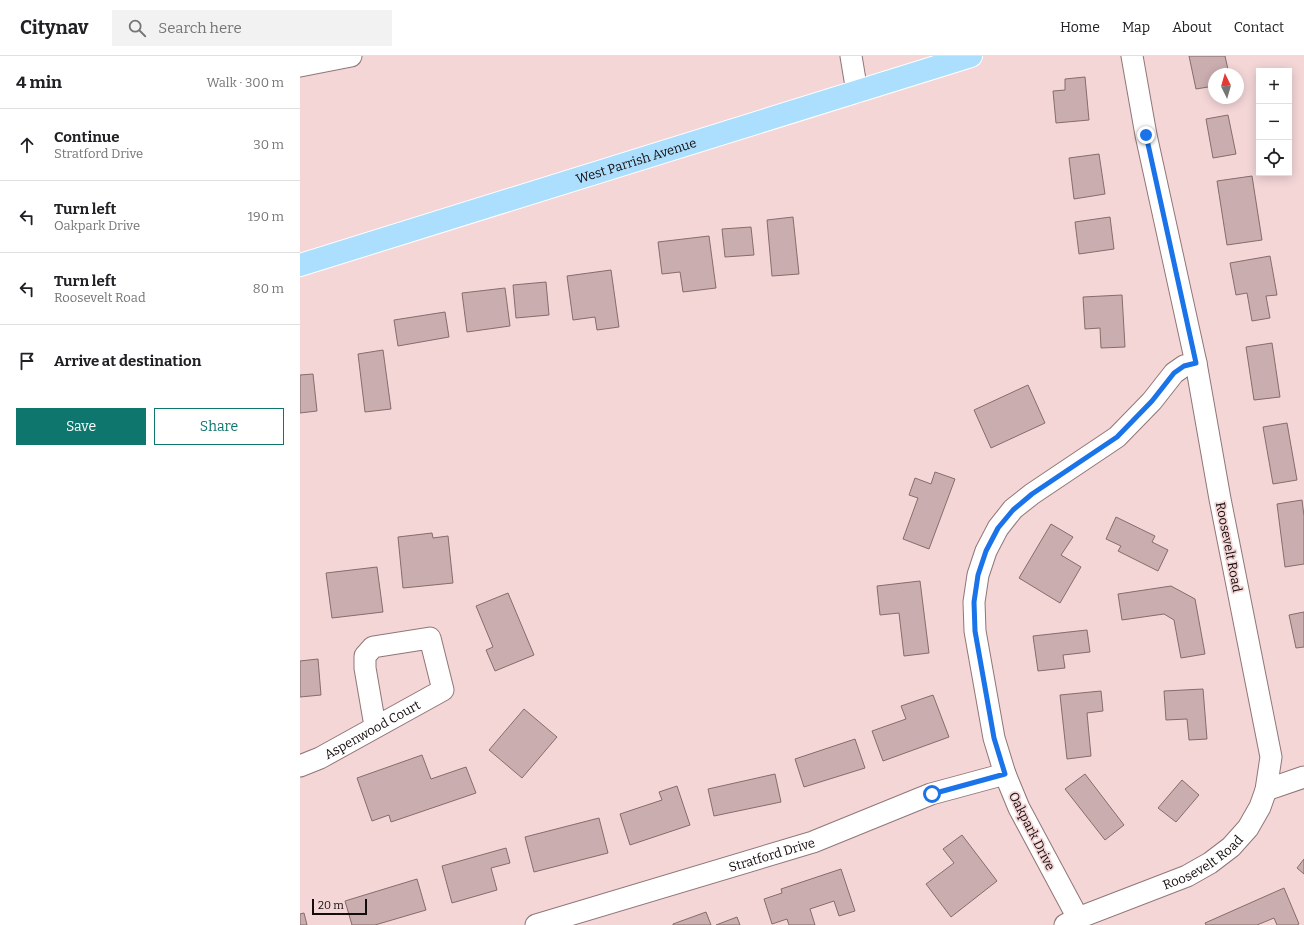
<!DOCTYPE html>
<html lang="en">
<head>
<meta charset="utf-8">
<style>
	body { margin:0; font-family:Bitter,serif; background:#f2f2f2; color:#202124 }
	.controls { position:absolute; right:12px; top:12px; display:grid; overflow:hidden; border-radius:0px; box-shadow:0 2px 10px #0003 }
	.controls button { width:36px; height:36px; display:grid; place-items:center; padding:0; border:0; border-bottom:1px solid #e0e0e0; background:#fff; color:#202124; font:20px sans-serif }
	.compass { position:absolute; left:908px; top:12px; width:36px; height:36px; border-radius:50%; background:#fff; box-shadow:0 2px 10px #0003; rotate:355deg }
	.scale { position:absolute; left:12px; bottom:10px; width:55px; box-sizing:border-box; padding-left:4px; border:2px solid #150c0c; border-top:0; font-size:11px; line-height:14px; white-space:nowrap; color:#150c0c; -webkit-text-stroke:3px #f4d6d7; paint-order:stroke }
	.stop { position:absolute; width:12px; height:12px; margin:-9px; border:3px solid #1a73e8; border-radius:50%; background:#fff }
	.stop.end { background:#1a73e8; border-color:#fff; box-shadow:0 1px 4px #0008 }
	.list { margin:0; padding:0; list-style:none }
	h2 { display:flex; justify-content:space-between; align-items:center; height:52px; margin:0; padding:0 16px; font-size:17px }
	h2 small { font-size:13px; font-weight:400; color:#757577 }
	.list li { display:grid; grid-template-columns:26px 1fr auto; gap:12px; align-items:center; box-sizing:border-box; height:72px; padding:0 16px; border-top:1px solid #e0e0e0 }
	.list b { display:block; font-size:15px; white-space:nowrap }
	.list p { margin:0; font-size:13px; white-space:nowrap; color:#757577 }
	.list em { font-size:13px; font-style:normal; color:#757577 }
	.actions { display:flex; gap:8px; padding:12px 16px }
	.actions a { flex:1; padding:9px 0; border:1px solid #0f766e; border-radius:0px; text-align:center; font-size:14px; color:#0f766e }
	.actions .main { background:#0f766e; color:#fff }
	.icon { flex:none; width:22px; height:22px; fill:none; stroke:currentColor; stroke-width:2; stroke-linecap:round; stroke-linejoin:round }
	.map { position:relative; flex:none; width:1004px; height:869px; overflow:hidden }
	header { display:flex; align-items:center; gap:24px; box-sizing:border-box; height:56px; padding:0 20px; background:#fff; border-bottom:1px solid #e0e0e0 }
	header strong { font-size:19px }
	nav { display:flex; gap:22px; margin-inline-start:auto; font-size:14px }
	.search { width:280px; height:36px; background:#f2f2f2; display:flex; align-items:center; gap:10px; box-sizing:border-box; padding:0 14px; border-radius:0px; color:#757577; font-size:15px }
	main { display:flex }
	aside { flex:1; background:#fff }
	.map>svg:first-child { display:block }
</style>
</head>
<body>
<header>
<strong>Citynav</strong>
<div class="search"><svg class="icon" aria-label="search" viewBox="0 0 24 24"><circle cx="10" cy="10" r="6"/><path d="M15 15l6 6"/></svg>Search here</div>
<nav><a>Home</a><a>Map</a><a>About</a><a>Contact</a></nav>
</header>
<main>
<aside>
<h2>4 min<small>Walk · 300 m</small></h2>
<ul class="list">
<li><svg class="icon" aria-label="ahead" viewBox="0 0 24 24"><path d="M12 20V5M6 11l6-6 6 6"/></svg><div><b>Continue</b><p>Stratford Drive</p></div><em>30 m</em></li>
<li><svg class="icon" aria-label="left" viewBox="0 0 24 24"><path d="M17 20v-9H6M10 6l-5 5 5 5"/></svg><div><b>Turn left</b><p>Oakpark Drive</p></div><em>190 m</em></li>
<li><svg class="icon" aria-label="left" viewBox="0 0 24 24"><path d="M17 20v-9H6M10 6l-5 5 5 5"/></svg><div><b>Turn left</b><p>Roosevelt Road</p></div><em>80 m</em></li>
<li><svg class="icon" aria-label="arrive" viewBox="0 0 24 24"><path d="M6 21V4h12l-3 4 3 4H6"/></svg><div><b>Arrive at destination</b></div></li>
</ul>
<div class="actions"><a class="main">Save</a><a>Share</a></div>
</aside>
<div class="map">
<svg width="1004" height="869" viewBox="0 0 1004 869">
	<rect width="100%" height="100%" fill="#f4d6d7"/>
	<path fill="#caadae" stroke="#866c6c" d="M889,0h36l4,18h-15v12l-18,3z
		M785,21l4,43 -33,3 -3,-32 12,-1v-11z
		M928,59l8,39 -23,4 -7,-39z
		M799,98l6,40 -31,5 -5,-41z
		M952,120l10,64 -35,5 -10,-64z
		M493,161l6,57 -27,2 -5,-56z
		M810,161l4,32 -35,5 -4,-32z
		M451,171l3,28 -29,2 -3,-28z
		M409,180l7,52 -33,4 -3,-20 -18,2 -4,-32z
		M970,200l7,39 -11,1 4,22 -18,3 -5,-28 -11,2 -6,-32z
		M311,214l8,57 -22,3 -2,-13 -22,3 -6,-44z
		M246,226l3,33 -33,3 -3,-33z
		M205,232l5,38 -43,6 -5,-39z
		M822,239l3,52 -24,1 -1,-20 -15,1 -2,-32z
		M145,256l4,25 -51,9 -4,-26z
		M972,287l8,54 -26,3 -8,-53z
		M83,294l8,59 -26,3 -7,-58z
		M13,318l4,37 -17,2v-38z
		M728,329l17,38 -54,25 -17,-38z
		M987,367l10,57 -24,4 -10,-57z
		M635,416l20,7 -26,70 -26,-10 15,-41 -9,-3 6,-17 16,6z
		M1002,444l2,16v48l-19,3 -8,-63z
		M816,461l39,19 -3,6 16,8 -10,21 -40,-20 3,-5 -15,-7z
		M751,468l22,13 -12,18 20,12 -21,36 -41,-25z
		M132,477l1,5 15,-2 5,47 -50,5 -5,-51z
		M77,511l6,45 -51,6 -6,-45z
		M620,525l9,72 -25,3 -5,-43 -19,2 -3,-29z
		M871,530l24,13 10,55 -24,4 -7,-38 -10,-6 -42,6 -4,-26z
		M208,537l26,62 -39,16 -9,-21 7,-3 -17,-41z
		M1004,556v35l-8,1 -7,-33z
		M787,574l3,22 -27,3 2,13 -27,3 -5,-35z
		M18,603l3,36 -21,2v-36z
		M903,633l4,50 -18,1 -2,-21 -21,1 -2,-29z
		M801,635l2,20 -16,2 4,43 -24,3 -7,-64z
		M633,639l16,42 -66,24 -11,-30 34,-12 -5,-13z
		M224,653l33,28 -35,41 -33,-28z
		M555,683l10,29 -61,19 -9,-28z
		M122,699l9,24 35,-12 10,26 -85,29 -2,-7 -17,6 -15,-43z
		M475,718l6,28 -67,14 -6,-27z
		M785,718l39,51 -19,15 -40,-51z
		M882,724l17,15 -23,27 -18,-14z
		M377,730l13,39 -60,20 -10,-31 42,-14 -3,-8z
		M299,762l9,35 -74,19 -9,-35z
		M662,779l35,46 -46,36 -25,-33 28,-21 -11,-14z
		M206,792l4,15 -19,5 6,22 -45,13 -10,-37z
		M1004,803v15l-7,-6z
		M541,813l14,42 -16,5 -5,-15 -24,8 5,16h-26l-2,-6 -15,5 -8,-25 18,-6 -1,-4z
		M117,823l9,31 -51,15h-23l-7,-24z
		M984,832l15,36 -2,1h-20l-3,-7 -17,7h-51l-1,-2z
		M406,856l5,13h-38v-1z
		M4,857l3,12h-7v-11z
		M437,861l3,8h-24z"/>
	<g fill="none" stroke-linecap="round" stroke-linejoin="round">
		<defs>
			<g id="minor">
				<path d="M551,0l6,36"/>
				<path d="M0,10l51,-10"/>
				<path id="s1" d="M0,710l20,-8 123,-68 -13,-52 -57,9 -8,9v12l10,58"/>
				<path d="M966,734l38,-13"/>
				<path d="M778,862l-59,-110 -14,-34 -11,-36 -19,-107 -1,-29 4,-27 8,-24 12,-23 15,-19 19,-15 85,-57 35,-36 22,-28 10,-7 12,-3"/>
				<path id="s2" d="M236,869l277,-83 118,-48 74,-20"/>
				<path id="s3" d="M765,869l13,-7 109,-42 23,-13 21,-16 17,-19 12,-21 6,-17 5,-33 -51,-258 -24,-136 -50,-228 -14,-79"/>
			</g>
			<g id="major">
				<path id="s4" d="M0,209l671,-209"/>
			</g>
		</defs>
		<use href="#minor" stroke="#917677" stroke-width="23"/>
		<use href="#major" stroke="#fff" stroke-width="24"/>
		<use href="#minor" stroke="#fff" stroke-width="21"/>
		<use href="#major" stroke="#acdffd" stroke-width="22"/>
	</g>
	<g fill="none" stroke-linecap="round" stroke-linejoin="round">
		<path stroke="#1a73e8" stroke-width="5" d="M632,738l73,-20 -11,-36 -19,-107 -1,-29 4,-27 8,-24 12,-23 15,-18 19,-16 85,-57 35,-36 22,-28 10,-7 12,-3 -50,-228"/>
	</g>
	<g text-anchor="middle" dominant-baseline="central" stroke-width="3.5" stroke-linejoin="round" paint-order="stroke">
		<g font-size="13" fill="#150c0c" stroke="#f4d6d7">
			<text stroke="none"><textPath href="#s4" startOffset="352">West Parrish Avenue</textPath></text>
			<text transform="translate(929 491) rotate(79)">Roosevelt Road</text>
			<text stroke="none"><textPath href="#s1" startOffset="81">Aspenwood Court</textPath></text>
			<text transform="translate(732 775) rotate(63)">Oakpark Drive</text>
			<text stroke="none"><textPath href="#s2" startOffset="246">Stratford Drive</textPath></text>
			<text stroke="none"><textPath href="#s3" startOffset="152">Roosevelt Road</textPath></text>
		</g>
	</g>
</svg>
<div class="controls">
<button>+</button>
<button>−</button>
<button><svg class="icon" aria-label="locate" viewBox="0 0 24 24"><circle cx="12" cy="12" r="6"/><path d="M12 2v4M12 18v4M2 12h4M18 12h4"/></svg></button>
</div>
<svg class="compass" viewBox="-18 -18 36 36"><path d="M0-13l5 13h-10z" fill="#e53935"/><path d="M0 13l5-13h-10z" fill="#757577"/></svg>
<div class="scale">20 m</div>
<div class="stop" style="left:632px;top:738px"></div>
<div class="stop end" style="left:846px;top:79px"></div>
</div>
</main>
</body>
</html>
